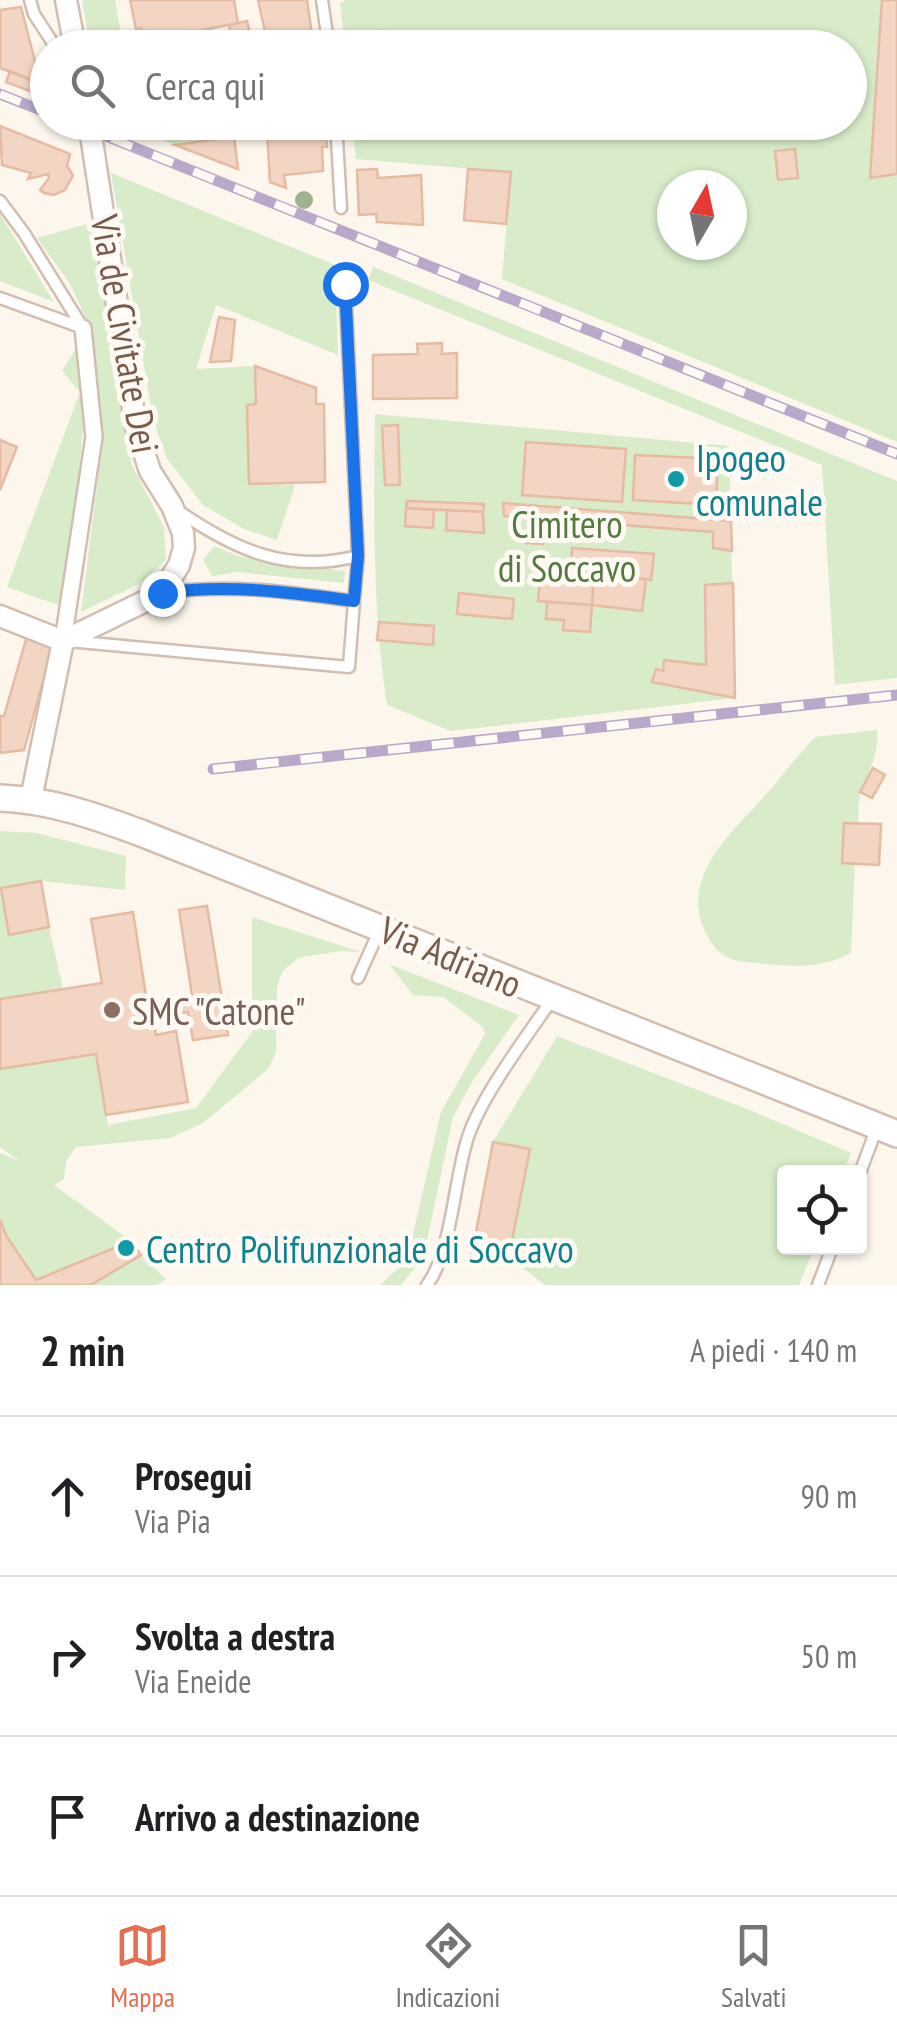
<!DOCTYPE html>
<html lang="it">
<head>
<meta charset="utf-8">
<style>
	body { margin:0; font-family:"PT Sans Narrow",sans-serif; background:#f6f6f6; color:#202124 }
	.controls { position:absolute; right:30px; bottom:30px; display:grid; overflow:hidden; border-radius:10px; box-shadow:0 2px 8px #0004 }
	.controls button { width:90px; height:90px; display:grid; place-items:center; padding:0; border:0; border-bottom:2px solid #e0e0e0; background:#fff; color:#202124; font:50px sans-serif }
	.compass { position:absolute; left:657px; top:170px; width:90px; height:90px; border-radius:50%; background:#fff; box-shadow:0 2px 8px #0004; rotate:9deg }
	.stop { position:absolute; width:30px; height:30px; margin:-22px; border:8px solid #1a73e8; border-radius:50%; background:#fff }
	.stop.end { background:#1a73e8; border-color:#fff; box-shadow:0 2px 10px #0008 }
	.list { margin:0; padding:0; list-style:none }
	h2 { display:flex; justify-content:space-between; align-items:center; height:130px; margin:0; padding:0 40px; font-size:42px }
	h2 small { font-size:32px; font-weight:400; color:#757577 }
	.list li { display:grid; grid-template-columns:65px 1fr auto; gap:30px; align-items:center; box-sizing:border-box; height:160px; padding:0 40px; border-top:2px solid #e0e0e0 }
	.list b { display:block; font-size:38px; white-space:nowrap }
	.list p { margin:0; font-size:32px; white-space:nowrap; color:#757577 }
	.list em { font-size:32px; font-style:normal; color:#757577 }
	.icon { flex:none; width:55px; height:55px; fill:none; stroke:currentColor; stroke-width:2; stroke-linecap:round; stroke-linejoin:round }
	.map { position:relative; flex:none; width:897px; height:1285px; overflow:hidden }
	.search { position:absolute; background:#fff; box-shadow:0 2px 8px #0004; left:30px; right:30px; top:30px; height:110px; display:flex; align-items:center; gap:25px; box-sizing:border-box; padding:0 35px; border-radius:55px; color:#757577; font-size:38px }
	.sheet { height:610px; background:#fff }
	nav { display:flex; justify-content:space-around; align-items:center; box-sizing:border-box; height:140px; border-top:2px solid #e0e0e0; background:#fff; font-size:28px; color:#757577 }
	nav a { display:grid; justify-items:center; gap:5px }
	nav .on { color:#e76f51 }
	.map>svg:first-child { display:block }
</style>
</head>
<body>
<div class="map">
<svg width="897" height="1285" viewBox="0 0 897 1285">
	<rect width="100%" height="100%" fill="#fdf6ec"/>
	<path fill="#d8ecc9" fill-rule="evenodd" d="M82,0h33l8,45 21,-3 1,5h-55z
		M347,0h535l-11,177 26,-3v268l-395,-163 9,-107 -155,-13 -4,-36 498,-1v-74h-425l1,-13 -42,-4 -14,16h-25l-5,-44zM672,185h60v60h-60z
		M119,123h40l2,8 46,-8 3,17 -35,5z
		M111,173l224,92 3,90 -122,-50 -20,64 59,-3 1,38 -9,1 2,78 46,2 -18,55 -33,-11 -41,-24 -36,-46 -14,-40z
		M0,214l54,88 -54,-21z
		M94,222l38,243 32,62 2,33 -27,24 -58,28 22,-173 -13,-112 -20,-43 -33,-46z
		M373,267l524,214v197l-62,7 -13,-220 -454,-185z
		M77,347l8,58 -9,102 -15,99 -54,-19 73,-195 -18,-21z
		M375,414l354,32 6,252 -284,33 -64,-26c-15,-96 -13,-193 -12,-291z
		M214,546l27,11 104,14 -1,12 -106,-11 -26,4 -9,-16z
		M877,730c2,24 -7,38 -15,59 -4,10 -3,23 -4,34h-14l11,40 -4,90c-35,18 -66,13 -104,9 -20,-1 -33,-11 -41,-29 -29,-58 30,-104 64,-143 15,-18 29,-36 45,-53z
		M0,831l37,2 89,23 -1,34 -84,-9 -40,7 8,46 40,-7 14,62 -63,10z
		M252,917l109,35 -21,-1 -42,7 -16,14 -5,14 -1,66 -8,17 -65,54 -33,15 -94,9 -10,14 -2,18 -10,6 77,56 -95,39 -29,-43 -7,-17v-67l19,8 -19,-14v-78l96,-15 12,71 88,-17 56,-76z
		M389,964l130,51 -47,67 -19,35 -26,124 -6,19 -20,25h-21l23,-21 6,-12 32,-140 44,-78 -2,-7 -40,-30 -30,-2z
		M557,1036l190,73 104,44 -8,19h-59v76h30l-15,37h-254l-27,-21 -10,-3 22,-111 -37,-8z
		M141,1255l25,24 -9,6h-66z"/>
	<path fill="#f3d5c3" stroke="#e6bba3" stroke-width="2.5" d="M130,0h104l4,23 -94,19 -3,-14 -5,1z
		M258,0h49l7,48h-61l-3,-13 15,-3z
		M882,0h15v174l-27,4z
		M21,7l15,58 7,20 -43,-17v-58z
		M247,21l5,20 -19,4 -4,-20z
		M383,31l43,4 -1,13h-43z
		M190,33l2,15h-47l-1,-6z
		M10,71l33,14 5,-9v22l-42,-16z
		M325,122l2,25h-5l1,24 -39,4 2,13 -16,-6 -3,-52z
		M435,122h43v10l-43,-2z
		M0,126l70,28 -3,12 6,9 -8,15 -11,5 -10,-2 -4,-3 9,-12 -1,-4 -20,5 3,-6 -29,-8z
		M234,136l4,33 -63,-24 35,-5z
		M795,149l3,29 -20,2 -3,-29z
		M377,169l1,9 43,-3 2,50 -46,-3 -1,-8 -17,1 -2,-45z
		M468,169l43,3 -5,52 -42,-4z
		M219,317l16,3 -4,41 -21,1z
		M442,343v11l15,-1v45l-84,1v-44l45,-1 -1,-10z
		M255,366l61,22v16h8l1,78 -76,2 -2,-79 9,-1z
		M398,425l2,60h-15l-3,-59z
		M0,440l17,7 -17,43z
		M526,442l100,7 -4,53 -100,-7z
		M635,455l83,4 -2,46 -83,-5z
		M407,501l77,3 -1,8 -77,-4z
		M503,503l228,18 1,30 -19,-3v-16l-209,-16z
		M406,508l28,2 -1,18 -28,-2z
		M447,510l36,2 1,21 -38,-3z
		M528,518l17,2 -2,24 -17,-1z
		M572,548l82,6 -3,26 -80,-9z
		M541,569l53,4 -2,32 -54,-4z
		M594,573l52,6 -4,32 -50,-6z
		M733,583l2,115 -83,-16 4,-13 7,2 1,-11 42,5 -1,-80z
		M459,593l55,6 -2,20 -55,-5z
		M547,602l45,3 -2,27 -27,-2 1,-10 -18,-1z
		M379,622l55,4 -1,19 -56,-5z
		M27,636l26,9 -29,105 -24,3v-37h4z
		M873,768l12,7 -13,23 -12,-6z
		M844,823l37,1 -2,41 -37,-2z
		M41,881l8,46 -40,8 -8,-47z
		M207,906l21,129 -35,5 -5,-28 -35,6 3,17 20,-4 12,71 -82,13 -10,-61 -96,15v-70l102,-16 -11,-64 42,-7 15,97 45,-7 -14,-92z
		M493,1142l37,7 -22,112 -36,-8z
		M0,1220l7,17 29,43 95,-39 10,14 -50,30h-91z"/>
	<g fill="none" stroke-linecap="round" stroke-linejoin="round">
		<defs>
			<path id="service" d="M30,0l4,14 22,34
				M322,0l7,48
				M336,122l5,86
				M0,201l24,32 59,95 -83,-30
				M345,284l13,272
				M163,593c66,-10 126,-1 191,8l4,-45c-71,18 -123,-6 -181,-46
				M69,641l280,26 5,-66
				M358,978l22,-49
				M860,1173l17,-46
				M427,1285c25,-33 27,-107 41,-148 14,-42 59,-101 85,-139
				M818,1285l14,-37"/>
			<path id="pedestrian" d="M63,641l31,-204 -11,-109"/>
			<path id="minor" d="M66,0l9,48
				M0,616l63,25
				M31,799l32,-158 99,-48 17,-28 5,-17 -1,-15 -11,-27 -22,-35 -14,-43 -39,-254"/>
			<path id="tertiary" d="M0,798c50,2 95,18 141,35l756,301"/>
		</defs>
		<use href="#service" stroke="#d1beb0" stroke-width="15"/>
		<use href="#pedestrian" stroke="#d1beb0" stroke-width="20"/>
		<use href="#minor" stroke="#d1beb0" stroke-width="25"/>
		<use href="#tertiary" stroke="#d1beb0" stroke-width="30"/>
		<use href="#service" stroke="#fff" stroke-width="10"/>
		<use href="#pedestrian" stroke="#fff" stroke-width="15"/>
		<use href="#minor" stroke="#fff" stroke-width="20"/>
		<use href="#tertiary" stroke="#fff" stroke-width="25"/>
		<defs>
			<path id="rail" d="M0,94l48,19
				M71,122l826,332
				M213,769l684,-74"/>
		</defs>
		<use href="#rail" stroke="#b9a8c9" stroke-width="11"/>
		<use href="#rail" stroke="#fffaf3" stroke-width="8" stroke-dasharray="22" stroke-linecap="butt"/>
		<defs>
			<path id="minor-bridge" d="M89,122l8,52"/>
		</defs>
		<use href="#minor-bridge" stroke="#d1beb0" stroke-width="25" stroke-linecap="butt"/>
		<use href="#minor-bridge" stroke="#fff" stroke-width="20"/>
	</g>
	<circle fill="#a0b28e" cx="304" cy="200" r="9"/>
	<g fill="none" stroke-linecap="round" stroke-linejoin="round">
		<path stroke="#1a73e8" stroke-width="12" d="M162,593c66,-9 127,-1 192,8l4,-45 -13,-272"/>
	</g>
	<g fill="#0f9aa8" stroke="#fffaf3" stroke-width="4">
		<circle cx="676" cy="479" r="10"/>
		<circle cx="126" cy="1248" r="10"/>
	</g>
	<circle fill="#8d6e63" stroke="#fffaf3" stroke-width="4" cx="112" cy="1010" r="10"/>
	<g text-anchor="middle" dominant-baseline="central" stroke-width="10" stroke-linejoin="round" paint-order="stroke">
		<g font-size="38" fill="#7a5c4d" stroke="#fffaf3">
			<text transform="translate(126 334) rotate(80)">Via de Civitate Dei</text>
			<text transform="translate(451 956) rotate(23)">Via Adriano</text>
		</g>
		<g font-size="38" fill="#0d838f" stroke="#fffaf3" text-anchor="start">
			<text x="696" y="457">Ipogeo<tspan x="696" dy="44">comunale</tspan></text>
			<text x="146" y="1248">Centro Polifunzionale di Soccavo</text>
		</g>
		<g font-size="38" fill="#537a41" stroke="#fffaf3">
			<text x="567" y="523">Cimitero<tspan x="567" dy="44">di Soccavo</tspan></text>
		</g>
		<g font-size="38" fill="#785e54" stroke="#fffaf3" text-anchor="start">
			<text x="132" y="1010">SMC "Catone"</text>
		</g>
	</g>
</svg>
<div class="controls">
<button><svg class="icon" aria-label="locate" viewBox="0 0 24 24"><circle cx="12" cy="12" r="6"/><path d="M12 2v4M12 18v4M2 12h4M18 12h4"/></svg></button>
</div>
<svg class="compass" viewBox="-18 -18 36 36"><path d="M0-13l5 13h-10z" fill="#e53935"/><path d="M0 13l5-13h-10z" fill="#757577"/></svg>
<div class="stop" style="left:345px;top:284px"></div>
<div class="stop end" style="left:162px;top:593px"></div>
<div class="search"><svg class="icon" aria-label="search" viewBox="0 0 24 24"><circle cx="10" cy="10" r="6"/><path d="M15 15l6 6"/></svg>Cerca qui</div>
</div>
<section class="sheet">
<h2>2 min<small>A piedi · 140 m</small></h2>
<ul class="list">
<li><svg class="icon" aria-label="ahead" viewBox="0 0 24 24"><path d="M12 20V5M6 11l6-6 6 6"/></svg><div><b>Prosegui</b><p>Via Pia</p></div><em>90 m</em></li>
<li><svg class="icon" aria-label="right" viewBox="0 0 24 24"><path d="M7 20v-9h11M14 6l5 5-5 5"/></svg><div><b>Svolta a destra</b><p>Via Eneide</p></div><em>50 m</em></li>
<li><svg class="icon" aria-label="arrive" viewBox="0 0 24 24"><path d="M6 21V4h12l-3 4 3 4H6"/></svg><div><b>Arrivo a destinazione</b></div></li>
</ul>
</section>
<nav>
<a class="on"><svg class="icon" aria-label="map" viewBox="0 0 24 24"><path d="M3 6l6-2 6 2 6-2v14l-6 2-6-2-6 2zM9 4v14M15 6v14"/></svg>Mappa</a>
<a><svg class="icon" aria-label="directions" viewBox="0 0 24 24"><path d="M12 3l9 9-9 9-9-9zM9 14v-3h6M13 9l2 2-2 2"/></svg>Indicazioni</a>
<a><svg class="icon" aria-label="saved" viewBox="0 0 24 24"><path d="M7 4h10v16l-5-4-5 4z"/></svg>Salvati</a>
</nav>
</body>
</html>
